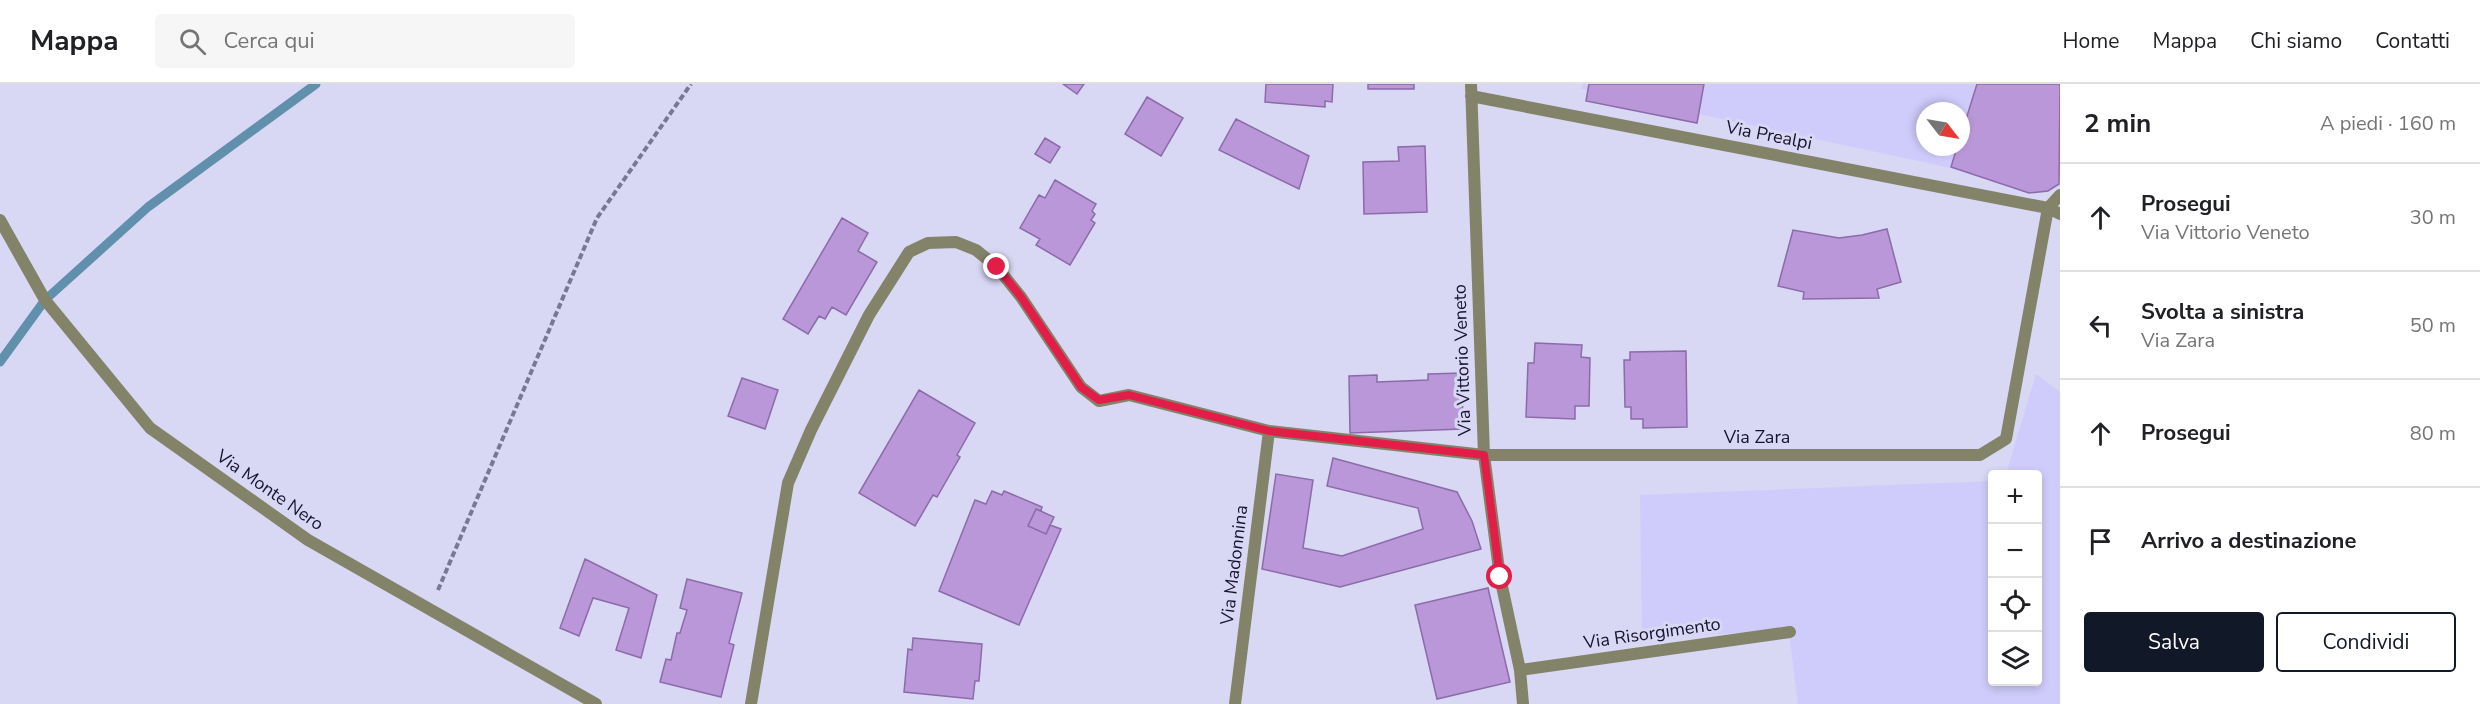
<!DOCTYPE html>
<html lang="it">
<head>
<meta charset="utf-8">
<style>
	body { margin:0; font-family:"Nunito Sans",sans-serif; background:#f6f6f6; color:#202124 }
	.controls { position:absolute; right:18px; bottom:18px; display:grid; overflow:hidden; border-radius:6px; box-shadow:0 3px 9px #0003 }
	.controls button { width:54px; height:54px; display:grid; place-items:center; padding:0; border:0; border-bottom:2px solid #e0e0e0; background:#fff; color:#202124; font:30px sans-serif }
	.compass { position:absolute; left:1916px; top:18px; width:54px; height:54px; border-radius:50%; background:#fff; box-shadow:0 3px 9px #0003; rotate:121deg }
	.stop { position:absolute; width:18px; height:18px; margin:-14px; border:4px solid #e11d48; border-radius:50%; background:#fff }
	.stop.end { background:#e11d48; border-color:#fff; box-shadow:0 2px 6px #0008 }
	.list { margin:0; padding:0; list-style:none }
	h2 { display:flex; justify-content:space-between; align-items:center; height:78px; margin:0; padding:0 24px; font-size:26px }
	h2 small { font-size:20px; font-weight:400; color:#757577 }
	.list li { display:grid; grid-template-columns:39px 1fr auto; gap:18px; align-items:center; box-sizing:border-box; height:108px; padding:0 24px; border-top:2px solid #e0e0e0 }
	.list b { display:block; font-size:22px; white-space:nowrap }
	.list p { margin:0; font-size:20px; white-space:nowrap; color:#757577 }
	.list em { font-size:20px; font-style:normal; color:#757577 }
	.actions { display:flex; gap:12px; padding:18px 24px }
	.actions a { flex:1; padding:14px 0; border:2px solid #111827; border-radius:6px; text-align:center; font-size:21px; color:#111827 }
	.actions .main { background:#111827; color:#fff }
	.icon { flex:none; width:33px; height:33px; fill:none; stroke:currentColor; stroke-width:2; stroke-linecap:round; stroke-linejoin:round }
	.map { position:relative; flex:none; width:2060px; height:620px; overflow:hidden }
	header { display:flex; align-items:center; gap:36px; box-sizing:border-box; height:84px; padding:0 30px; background:#fff; border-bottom:2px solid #e0e0e0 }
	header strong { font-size:28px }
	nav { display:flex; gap:33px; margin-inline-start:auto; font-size:21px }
	.search { width:420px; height:54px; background:#f6f6f6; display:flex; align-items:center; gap:15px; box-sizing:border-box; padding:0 21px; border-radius:6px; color:#757577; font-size:22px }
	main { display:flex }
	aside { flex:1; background:#fff }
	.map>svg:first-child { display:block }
</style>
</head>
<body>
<header>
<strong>Mappa</strong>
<div class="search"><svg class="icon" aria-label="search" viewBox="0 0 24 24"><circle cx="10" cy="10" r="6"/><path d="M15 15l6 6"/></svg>Cerca qui</div>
<nav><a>Home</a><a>Mappa</a><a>Chi siamo</a><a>Contatti</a></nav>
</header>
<main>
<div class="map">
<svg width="2060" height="620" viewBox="0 0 2060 620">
	<rect width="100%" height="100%" fill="#d8d7f4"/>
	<path fill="#cfccfb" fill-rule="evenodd" d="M1583,0h477v90l-16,14 -463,-99zM1925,27h36v36h-36z
		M2036,290l24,18v312h-262l-9,-72 -147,4 -2,-141 352,-14v201h46v-208h-32z"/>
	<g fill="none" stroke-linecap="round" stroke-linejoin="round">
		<path stroke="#6190ad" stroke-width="9" d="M0,278l45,-62 103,-93 168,-123"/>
	</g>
	<path fill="#b997d8" stroke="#8c6ba9" stroke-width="1.5" d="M1063,0h21l-7,10z
		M1266,0h67l-1,18 -7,-1v6l-60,-5z
		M1368,0h46v5h-46z
		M1589,0h115l-7,39 -111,-22z
		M1977,0h83l-1,100 -11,7 -19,2 -78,-26 6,-20h4v-12z
		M1147,13l36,21 -22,38 -36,-22z
		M1236,35l73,37 -10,33 -80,-39z
		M1045,54l15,9 -10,16 -15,-9z
		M1425,62l2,66 -63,2 -1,-52 36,-1 -1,-14z
		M1055,96l41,24 -4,7 3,3 -4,6 4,3 -25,42 -34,-20 4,-6 -20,-11 19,-33 6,3z
		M842,134l26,15 -10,18 19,11 -31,53 -14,-8 -7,12 -6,-3 -11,18 -25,-15z
		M1887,145l14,53 -24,7 2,9 -76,1 1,-7 -26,-6 15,-56 46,8 23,-3z
		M1535,259l47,2 -1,12 9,1 -1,48h-14v13l-49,-2 2,-54h6z
		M1686,267l1,76 -44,1v-9h-12v-12h-6l-1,-47h6v-8z
		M1462,289l1,56 -113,4 -1,-57 28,-1v7l51,-2v-6z
		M742,294l36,12 -13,39 -37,-13z
		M919,306l56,33 -18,32 3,2 -23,40 -4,-2 -18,31 -56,-33z
		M1333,374l124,34 15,29 9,28 -141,38 -78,-18 14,-95 37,6 -10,68 39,8 81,-27 -5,-21 -91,-22z
		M992,407l10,4 2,-4 38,16 -1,4 -5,-2 -8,17 18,8 4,-9 11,4 -42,96 -80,-34 36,-91 11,4z
		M1036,425l18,8 -8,17 -18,-8z
		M585,475l72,36 -16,63 -25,-8 13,-42 -36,-10 -14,38 -19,-8z
		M687,495l55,14 -13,50 5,2 -13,52 -61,-15 6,-23 5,1 6,-27h3l7,-23 -7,-2z
		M1488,504l22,94 -73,17 -22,-94z
		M913,554l69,6 -3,37h-4l-2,18 -69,-7 4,-43 4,1z"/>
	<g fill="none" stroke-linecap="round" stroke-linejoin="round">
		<path stroke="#7a7793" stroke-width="4" stroke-dasharray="6 3" stroke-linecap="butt" d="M438,506l159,-372 94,-134"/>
		<path stroke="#83836a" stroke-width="12" d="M1471,0l13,371 16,122 20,93 3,34
			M1471,12l577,112 12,6
			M2048,124l12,-13
			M0,136l45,80 105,128 158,112 288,164
			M1520,586l270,-38
			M751,620l37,-221 23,-53 58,-115 40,-63 19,-9 28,-1 20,8 21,17 24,30 60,90 18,14 30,-6 140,36 215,24h496l26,-16 42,-231
			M1235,620l34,-273"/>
	</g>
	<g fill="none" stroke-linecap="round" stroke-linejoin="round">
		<path stroke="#e11d48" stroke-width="8" d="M997,183l24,30 60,90 18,13 30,-5 140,36 215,24 16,122"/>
	</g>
	<g text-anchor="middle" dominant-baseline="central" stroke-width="6" stroke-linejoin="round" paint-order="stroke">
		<g font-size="18" fill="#17132d" stroke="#d8d7f4">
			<text transform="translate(1769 51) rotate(11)">Via Prealpi</text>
			<text transform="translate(1462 276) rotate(-92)">Via Vittorio Veneto</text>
			<text x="1757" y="353">Via Zara</text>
			<text transform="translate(270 406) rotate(35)">Via Monte Nero</text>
			<text transform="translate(1234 481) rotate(-83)">Via Madonnina</text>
			<text transform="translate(1652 549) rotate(-8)">Via Risorgimento</text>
		</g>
	</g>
</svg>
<div class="controls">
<button>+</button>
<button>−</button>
<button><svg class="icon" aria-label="locate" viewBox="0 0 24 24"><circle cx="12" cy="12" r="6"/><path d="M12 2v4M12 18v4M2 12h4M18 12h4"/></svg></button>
<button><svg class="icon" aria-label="layers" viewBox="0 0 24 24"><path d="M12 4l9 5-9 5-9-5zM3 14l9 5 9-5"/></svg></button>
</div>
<svg class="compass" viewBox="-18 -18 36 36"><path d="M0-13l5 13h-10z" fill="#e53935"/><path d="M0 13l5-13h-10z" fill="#757577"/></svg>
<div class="stop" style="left:1500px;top:493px"></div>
<div class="stop end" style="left:997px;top:183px"></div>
</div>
<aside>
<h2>2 min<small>A piedi · 160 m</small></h2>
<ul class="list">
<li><svg class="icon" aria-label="ahead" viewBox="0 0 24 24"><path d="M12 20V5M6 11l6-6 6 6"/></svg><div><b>Prosegui</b><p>Via Vittorio Veneto</p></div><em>30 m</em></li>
<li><svg class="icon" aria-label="left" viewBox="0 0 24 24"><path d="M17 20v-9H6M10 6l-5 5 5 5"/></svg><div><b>Svolta a sinistra</b><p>Via Zara</p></div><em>50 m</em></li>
<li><svg class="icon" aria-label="ahead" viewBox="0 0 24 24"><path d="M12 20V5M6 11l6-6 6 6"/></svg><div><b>Prosegui</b></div><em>80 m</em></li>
<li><svg class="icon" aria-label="arrive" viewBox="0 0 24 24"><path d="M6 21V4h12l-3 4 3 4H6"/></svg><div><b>Arrivo a destinazione</b></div></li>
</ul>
<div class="actions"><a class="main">Salva</a><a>Condividi</a></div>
</aside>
</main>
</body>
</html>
